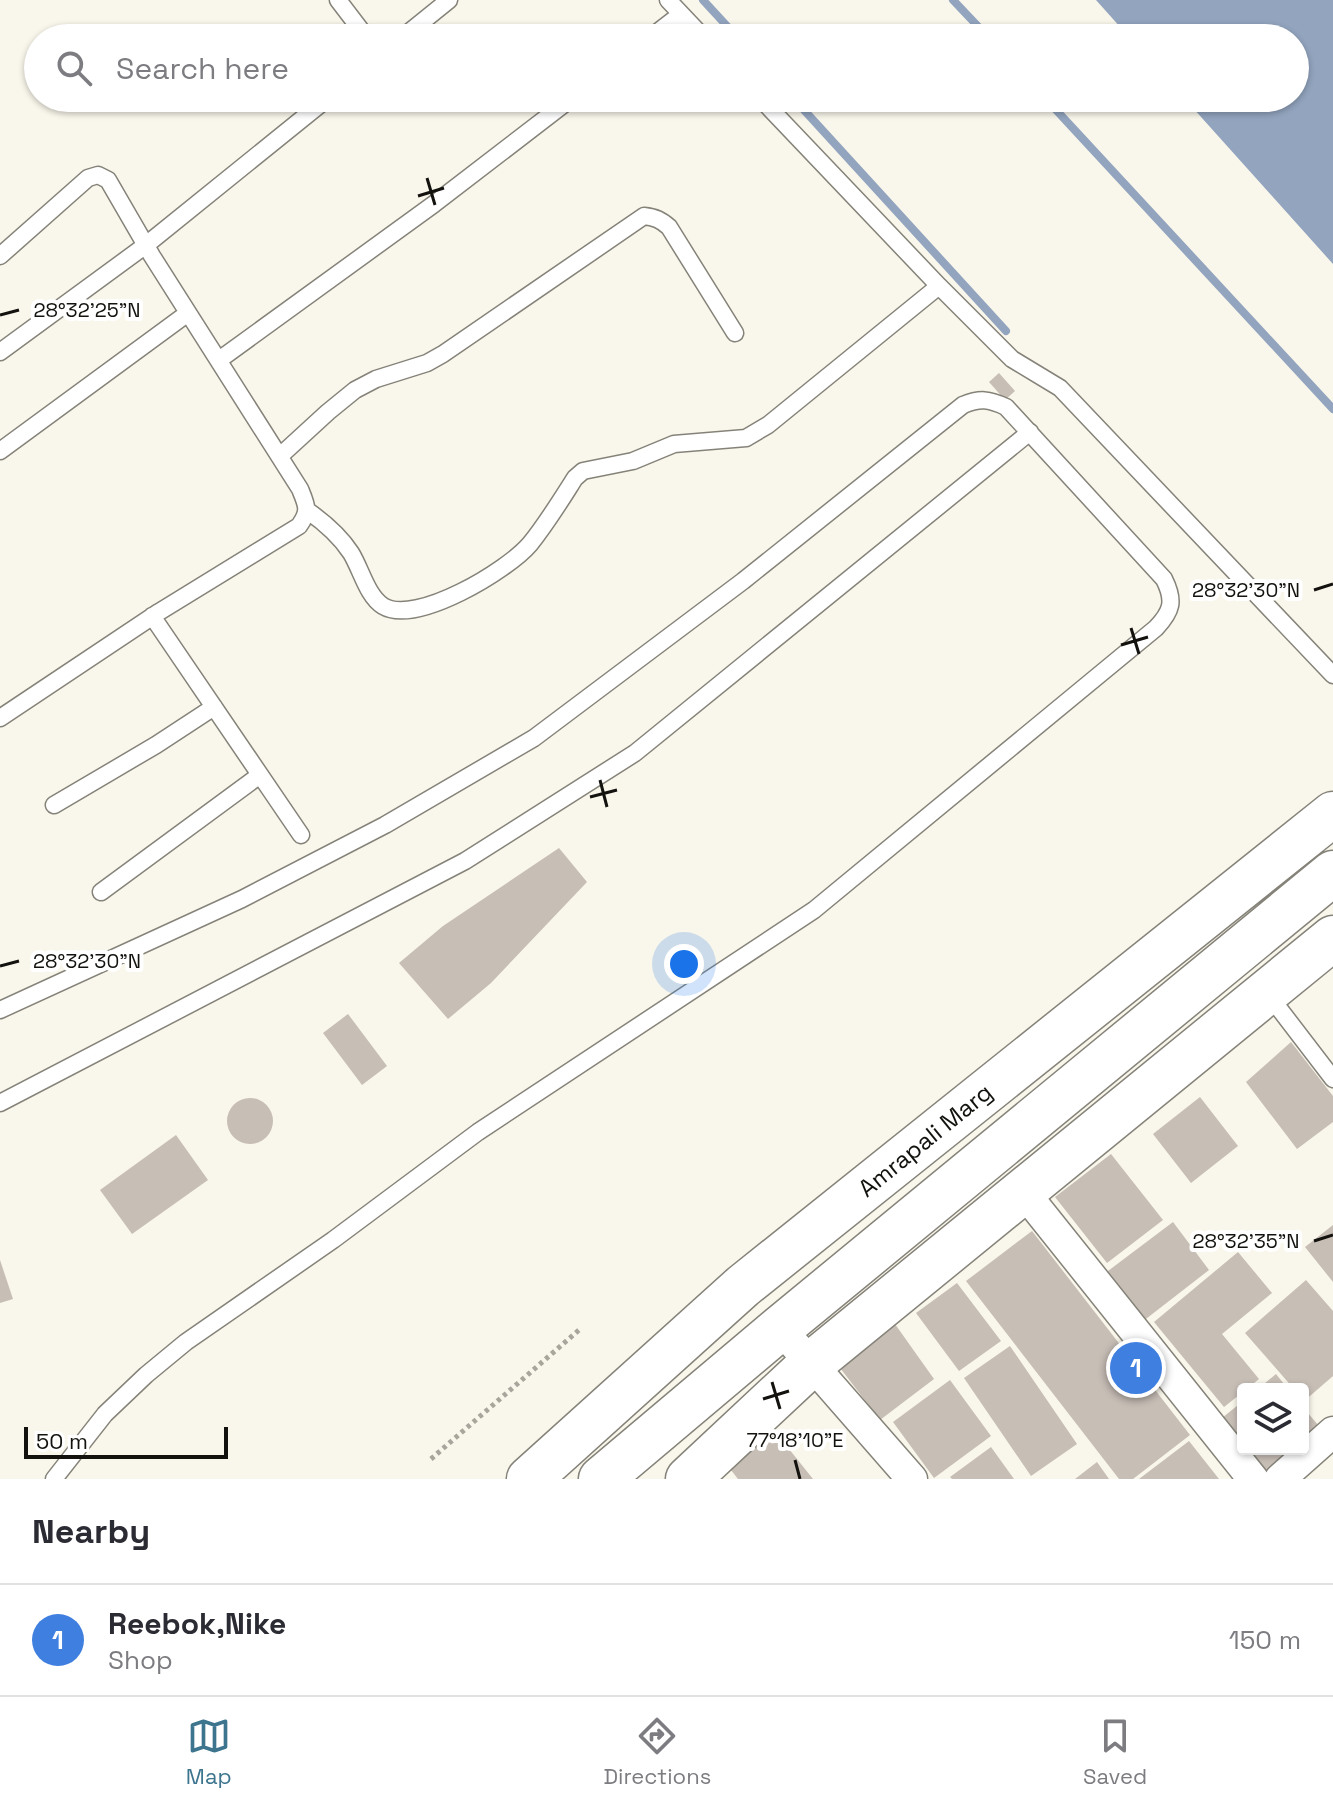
<!DOCTYPE html>
<html lang="en">
<head>
<meta charset="utf-8">
<style>
	body { margin:0; font-family:"Space Grotesk",sans-serif; background:#f7f7f7; color:#2b2b33 }
	.controls { position:absolute; right:24px; bottom:24px; display:grid; overflow:hidden; border-radius:8px; box-shadow:0 2px 6px #0004 }
	.controls button { width:72px; height:72px; display:grid; place-items:center; padding:0; border:0; border-bottom:2px solid #e1e1e2; background:#fff; color:#2b2b33; font:40px sans-serif }
	.scale { position:absolute; left:24px; bottom:20px; width:204px; box-sizing:border-box; padding-left:8px; border:4px solid #13120e; border-top:0; font-size:22px; line-height:28px; white-space:nowrap; color:#13120e; -webkit-text-stroke:6px #fff; paint-order:stroke }
	.you { position:absolute; left:684px; top:964px; width:28px; height:28px; margin:-20px; border:6px solid #fff; border-radius:50%; background:#1a73e8; box-shadow:0 0 0 12px #1a73e833 }
	.badge { display:grid; place-items:center; width:52px; height:52px; border-radius:50%; background:#3d758f; color:#fff; font-size:26px; font-weight:700 }
	.pin { position:absolute; translate:-50% -50%; border:4px solid #fff; box-shadow:0 2px 8px #0006 }
	.list { margin:0; padding:0; list-style:none }
	h2 { display:flex; justify-content:space-between; align-items:center; height:104px; margin:0; padding:0 32px; font-size:34px }
	h2 small { font-size:26px; font-weight:400; color:#7c7c81 }
	.list li { display:grid; grid-template-columns:52px 1fr auto; gap:24px; align-items:center; box-sizing:border-box; height:112px; padding:0 32px; border-top:2px solid #e1e1e2 }
	.list b { display:block; font-size:30px; white-space:nowrap }
	.list p { margin:0; font-size:26px; white-space:nowrap; color:#7c7c81 }
	.list em { font-size:26px; font-style:normal; color:#7c7c81 }
	.icon { flex:none; width:44px; height:44px; fill:none; stroke:currentColor; stroke-width:2; stroke-linecap:round; stroke-linejoin:round }
	.map { position:relative; flex:none; width:1333px; height:1479px; overflow:hidden }
	.search { position:absolute; background:#fff; box-shadow:0 2px 6px #0004; left:24px; right:24px; top:24px; height:88px; display:flex; align-items:center; gap:20px; box-sizing:border-box; padding:0 28px; border-radius:44px; color:#7c7c81; font-size:30px }
	.sheet { height:216px; background:#fff }
	nav { display:flex; justify-content:space-around; align-items:center; box-sizing:border-box; height:112px; border-top:2px solid #e1e1e2; background:#fff; font-size:22px; color:#7c7c81 }
	nav a { display:grid; justify-items:center; gap:4px }
	nav .on { color:#3d758f }
	.map>svg:first-child { display:block }
</style>
</head>
<body>
<div class="map">
<svg width="1333" height="1479" viewBox="0 0 1333 1479">
	<rect width="100%" height="100%" fill="#f9f6eb"/>
	<path fill="#92a4be" d="M1096,0h237v264l-149,-166h111v-60h-165z"/>
	<g fill="none" stroke-linecap="round" stroke-linejoin="round">
		<path stroke="#92a4be" stroke-width="8" d="M703,0l35,38
			M953,0l36,38
			M793,98l213,233
			M1045,98l288,311"/>
	</g>
	<path fill="#c7beb6" d="M999,373l16,18 -10,9 -16,-18z
		M559,848l28,34 -96,101 -43,36 -49,-56 44,-37z
		M348,1014l39,52 -25,19 -39,-52z
		M1291,1042l42,54v26l-36,27 -51,-67z
		M1200,1097l38,49 -47,37 -38,-49z
		M227 1121a23 23 0 1 1 46 0a23 23 0 1 1-46 0Z
		M176,1135l32,45 -76,54 -32,-44z
		M1111,1154l52,66 -56,43 -52,-66z
		M1173,1222l36,48 -67,52 -38,-48z
		M1333,1225v57l-28,-35z
		M1032,1231l158,204 -57,44h-14l-153,-198z
		M1238,1252l34,41 -50,41 37,45 -12,10h-4v3l-19,15 -70,-85z
		M0,1260l13,39 -13,4z
		M1306,1280l27,31v65l-30,26v-13h-9l-49,-56z
		M957,1283l44,58 -42,30 -43,-58z
		M890,1317l44,62 -54,41 -46,-60z
		M1010,1346l67,98 -46,32 -67,-98z
		M1276,1374l12,15h-30z
		M950,1380l41,56 -57,42 -41,-56z
		M1243,1401v43l-21,-26z
		M1303,1407l20,24 -20,16z
		M773,1429l40,50h-75l-11,-14z
		M1189,1441l30,38h-80z
		M991,1447l23,32h-62l-2,-2z
		M1247,1449h53l-32,26z
		M1097,1462l12,17h-34z"/>
	<g fill="none" stroke-linecap="round" stroke-linejoin="round">
		<defs>
			<path id="lane" d="M338,0l29,38
				M668,0l36,38
				M402,38l47,-38
				M650,38l31,-24
				M760,98l179,188 73,73 48,29 273,287
				M0,256l88,-78 10,-3 10,5 44,76 148,233c7,17 10,22 -1,37l-140,86 -159,106
				M0,352l146,-107 182,-147
				M219,360l215,-156 138,-106
				M0,451l188,-138
				M280,456l48,-44 27,-22 21,-11 51,-16 16,-9 201,-138c11,1 17,4 25,11l66,106
				M308,511c17,12 32,25 43,42 10,16 16,43 32,53 33,20 125,-36 147,-62 17,-21 31,-44 45,-66l8,-7 50,-10 41,-17 72,-6 22,-13 171,-139
				M152,616l149,219
				M54,805l102,-60 58,-38
				M101,892l159,-117
				M1268,994l65,85
				M0,1010l242,-111 143,-74 149,-87 209,-157 220,-176c17,-7 26,-6 43,2l158,172c11,22 8,32 -8,49l-342,282 -336,222 -145,108 -147,102 -40,33 -41,39 -51,65
				M0,1103l465,-242 170,-108 395,-321"/>
			<path id="street" d="M1023,1191l230,288
				M780,1328l132,151
				M1280,1479l53,-47"/>
			<path id="secondary" d="M529,1479l214,-193 590,-472
				M601,1479l179,-151 553,-455
				M688,1479l122,-114 523,-427"/>
		</defs>
		<use href="#lane" stroke="#858379" stroke-width="19"/>
		<use href="#street" stroke="#858379" stroke-width="33"/>
		<use href="#secondary" stroke="#858379" stroke-width="47"/>
		<path stroke="#a7a59c" stroke-width="5" stroke-dasharray="4 4" stroke-linecap="butt" d="M431,1459l148,-129"/>
		<use href="#lane" stroke="#fff" stroke-width="16"/>
		<use href="#street" stroke="#fff" stroke-width="30"/>
		<use href="#secondary" stroke="#fff" stroke-width="44"/>
	</g>
	<path fill="none" stroke="#13120e" stroke-width="3" d="M427,178l8,27M418,196l26,-8M0,315l19,-5M1314,590l19,-6M1131,628l8,26M1121,645l27,-8M600,780l7,27M590,797l27,-7M0,966l19,-5M1314,1241l19,-6M772,1382l8,27M763,1399l26,-8M795,1460l5,19"/>
	<g text-anchor="middle" dominant-baseline="central" stroke-width="8" stroke-linejoin="round" paint-order="stroke">
		<g font-size="24" fill="#13120e" stroke="#fff">
			<text transform="translate(925 1140) rotate(-39)">Amrapali Marg</text>
		</g>
	</g>
	<g font-size="20" text-anchor="middle" fill="#13120e" stroke="#fff" stroke-width="8" stroke-linejoin="round" paint-order="stroke">
		<text x="87" y="317">28°32'25"N</text>
		<text x="1246" y="597">28°32'30"N</text>
		<text x="87" y="968">28°32'30"N</text>
		<text x="1246" y="1248">28°32'35"N</text>
		<text x="795" y="1447">77°18'10"E</text>
	</g>
</svg>
<div class="controls">
<button><svg class="icon" aria-label="layers" viewBox="0 0 24 24"><path d="M12 4l9 5-9 5-9-5zM3 14l9 5 9-5"/></svg></button>
</div>
<div class="scale">50 m</div>
<div class="you"></div>
<div class="pin badge" style="left:1136px;top:1368px;background:#3f7fe0">1</div>
<div class="search"><svg class="icon" aria-label="search" viewBox="0 0 24 24"><circle cx="10" cy="10" r="6"/><path d="M15 15l6 6"/></svg>Search here</div>
</div>
<section class="sheet">
<h2>Nearby<small></small></h2>
<ul class="list">
<li><span class="badge" style="background:#3f7fe0">1</span><div><b>Reebok,Nike</b><p>Shop</p></div><em>150 m</em></li>
</ul>
</section>
<nav>
<a class="on"><svg class="icon" aria-label="map" viewBox="0 0 24 24"><path d="M3 6l6-2 6 2 6-2v14l-6 2-6-2-6 2zM9 4v14M15 6v14"/></svg>Map</a>
<a><svg class="icon" aria-label="directions" viewBox="0 0 24 24"><path d="M12 3l9 9-9 9-9-9zM9 14v-3h6M13 9l2 2-2 2"/></svg>Directions</a>
<a><svg class="icon" aria-label="saved" viewBox="0 0 24 24"><path d="M7 4h10v16l-5-4-5 4z"/></svg>Saved</a>
</nav>
</body>
</html>
